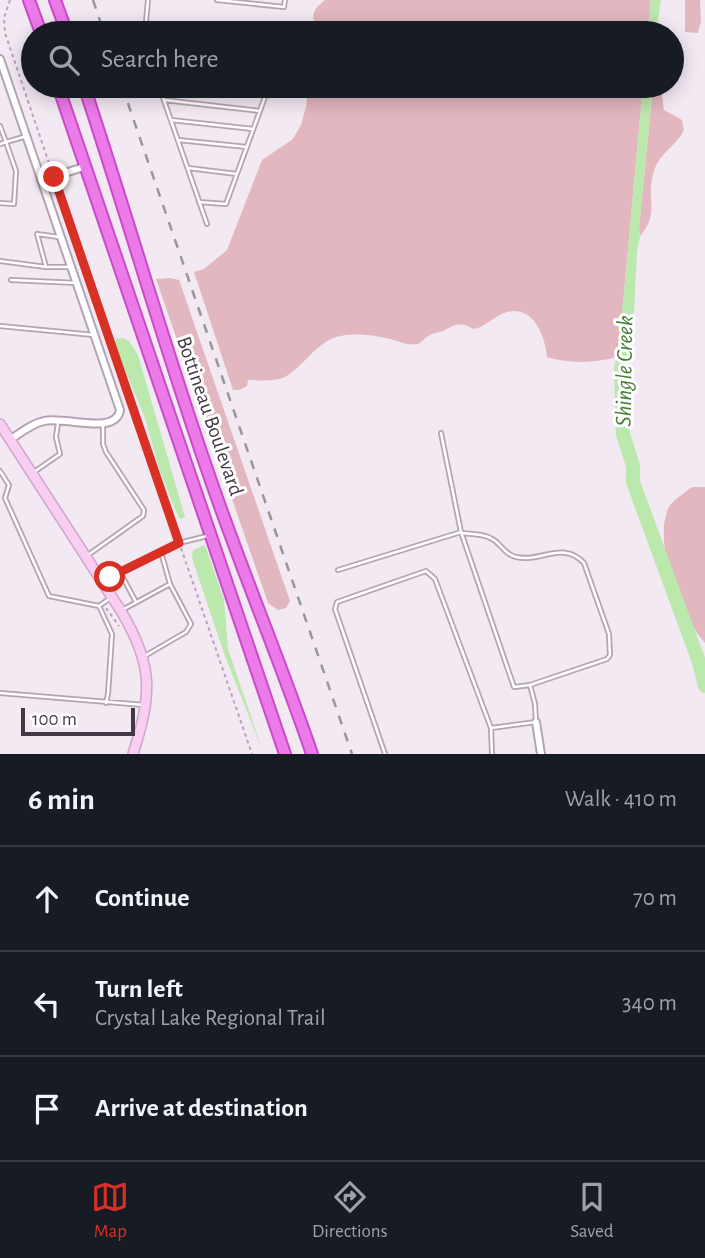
<!DOCTYPE html>
<html lang="en">
<head>
<meta charset="utf-8">
<style>
	body { margin:0; font-family:"Alegreya Sans",sans-serif; background:#20242c; color:#f1f3f6 }
	.scale { position:absolute; left:21px; bottom:18px; width:114px; box-sizing:border-box; padding-left:7px; border:4px solid #453845; border-top:0; font-size:19px; line-height:24px; white-space:nowrap; color:#453845; -webkit-text-stroke:5px #fff; paint-order:stroke }
	.stop { position:absolute; width:21px; height:21px; margin:-16px; border:5px solid #d93025; border-radius:50%; background:#fff }
	.stop.end { background:#d93025; border-color:#fff; box-shadow:0 2px 7px #0008 }
	.list { margin:0; padding:0; list-style:none }
	h2 { display:flex; justify-content:space-between; align-items:center; height:91px; margin:0; padding:0 28px; font-size:30px }
	h2 small { font-size:23px; font-weight:400; color:#9ea1a6 }
	.list li { display:grid; grid-template-columns:46px 1fr auto; gap:21px; align-items:center; box-sizing:border-box; height:105px; padding:0 28px; border-top:2px solid #363941 }
	.list b { display:block; font-size:26px; white-space:nowrap }
	.list p { margin:0; font-size:23px; white-space:nowrap; color:#9ea1a6 }
	.list em { font-size:23px; font-style:normal; color:#9ea1a6 }
	.icon { flex:none; width:38px; height:38px; fill:none; stroke:currentColor; stroke-width:2; stroke-linecap:round; stroke-linejoin:round }
	.map { position:relative; flex:none; width:705px; height:754px; overflow:hidden }
	.search { position:absolute; background:#171b24; box-shadow:0 4px 18px #0003; left:21px; right:21px; top:21px; height:77px; display:flex; align-items:center; gap:18px; box-sizing:border-box; padding:0 24px; border-radius:38px; color:#9ea1a6; font-size:26px }
	.sheet { height:406px; background:#171b24 }
	nav { display:flex; justify-content:space-around; align-items:center; box-sizing:border-box; height:98px; border-top:2px solid #363941; background:#171b24; font-size:19px; color:#9ea1a6 }
	nav a { display:grid; justify-items:center; gap:4px }
	nav .on { color:#d93025 }
	.map>svg:first-child { display:block }
</style>
</head>
<body>
<div class="map">
<svg width="705" height="754" viewBox="0 0 705 754">
	<rect width="100%" height="100%" fill="#f2e9f2"/>
	<path fill="#e2b7bf" d="M325,0h326l-3,33h-328v-3c-11,-13 -8,-20 5,-30z
		M685,0h15l1,21 -3,12 -13,-1z
		M308,86h335l-25,271c-24,6 -47,7 -71,0 -2,-23 -15,-54 -43,-44 -11,4 -19,14 -30,16 -13,-6 -16,-6 -29,1 -5,3 -10,2 -15,5 -5,2 -8,8 -13,9 -10,2 -18,-3 -27,-5 -15,-4 -38,-7 -54,-2 -21,7 -32,29 -51,40 -11,5 -26,3 -37,3l-1,6 -8,4h-6l-39,-118 10,-3 23,-19 35,-90 31,-21 8,-14 5,-18z
		M653,86h13l-4,10 2,14 18,10 2,10c-9,18 -25,22 -31,44 -7,26 7,39 -13,62l-1,-8z
		M170,278l9,2 111,321 -4,7 -8,2 -10,-7 -112,-324z
		M692,487h13v156c-24,-27 -52,-99 -37,-134 3,-8 17,-16 24,-22z"/>
	<path fill="#bae8ad" d="M651,0h10l-5,33h-8z
		M643,86h10l-14,142 1,9 -3,15 -4,79 -5,28 -9,9 -1,-11z
		M123,338l6,3 9,14 47,162 -4,2 -3,-2 -19,-49 -14,-50 -30,-72 1,-7z
		M205,545l19,54 4,50 34,100 -37,-93 -33,-98 1,-8z"/>
	<g fill="none" stroke-linecap="round" stroke-linejoin="round">
		<path stroke="#bae8ad" stroke-width="14" d="M626,349l-5,19 2,66 10,32v16l65,177 7,27"/>
		<defs>
			<path id="lane" d="M217,0l67,7 1,-7
				M145,33l3,-33
				M159,86l48,138
				M248,86l20,2
				M164,100l96,11
				M171,120l82,9
				M0,126l6,16 -6,2
				M178,140l69,7
				M188,168l49,6
				M199,202l27,2 43,-118
				M0,203l14,1 2,-33 -10,-29 21,-6
				M59,237l-22,-3 9,33h25
				M0,261l46,6
				M11,280l66,3
				M0,326l94,9
				M441,433l20,99 53,155 16,-2
				M0,471l9,14 -4,13 44,98 50,10 13,28 -4,60 -2,9
				M34,472l26,-18 -4,-17 2,-14
				M88,555l55,-39 1,-6 -38,-58 -3,-8v-20
				M338,570l123,-38
				M104,580l16,-8
				M136,602l-16,-30 59,-29 28,-7
				M99,606l10,-7
				M124,609l46,-25
				M143,657l43,-25 5,-8 -21,-40 -9,-32
				M0,693l144,12
				M491,728l1,26
				M385,754l-50,-145 2,-7 89,-31 9,8 56,149 45,-6 -1,-18 -5,-19 77,-26 3,-4 -1,-21 -25,-71c-21,-23 -44,0 -68,-6 -10,-2 -14,-11 -22,-17 -9,-6 -21,-6 -32,-7"/>
			<path id="street" d="M0,59l120,351c-4,26 -56,6 -76,11 -13,3 -24,12 -34,19
				M42,180l42,-13
				M536,722l5,32"/>
			<path id="secondary" d="M0,424l121,187c33,55 31,83 12,143"/>
			<path id="highway" d="M29,0l12,33
				M55,0l12,33
				M58,86l227,668
				M84,86c43,129 80,260 125,389 32,94 71,185 103,279"/>
		</defs>
		<use href="#lane" stroke="#b4a4b3" stroke-width="6"/>
		<use href="#street" stroke="#b4a4b3" stroke-width="10"/>
		<use href="#secondary" stroke="#d2a3cd" stroke-width="12"/>
		<use href="#highway" stroke="#ca4bca" stroke-width="14"/>
		<path stroke="#bda0bc" stroke-width="2" stroke-dasharray="3.5 3.5" stroke-linecap="butt" d="M10,0l-6,18 1,15 46,136
			M56,184l122,356
			M181,548l71,206
			M106,608l13,18"/>
		<use href="#lane" stroke="#fff" stroke-width="2.5"/>
		<use href="#street" stroke="#fff" stroke-width="6"/>
		<use href="#secondary" stroke="#f8cef3" stroke-width="9"/>
		<use href="#highway" stroke="#ec7ae8" stroke-width="10"/>
		<path stroke="#979797" stroke-width="2.5" stroke-dasharray="9 9" stroke-linecap="butt" d="M93,0l11,33
			M122,86l230,668"/>
	</g>
	<g fill="none" stroke-linecap="round" stroke-linejoin="round">
		<path stroke="#d93025" stroke-width="9" d="M54,177l125,366 -69,34"/>
	</g>
	<g text-anchor="middle" dominant-baseline="central" stroke-width="6" stroke-linejoin="round" paint-order="stroke">
		<g font-size="21" fill="#453845" stroke="#fff">
			<text transform="translate(210 416) rotate(71)">Bottineau Boulevard</text>
		</g>
		<g font-size="23" font-style="italic" fill="#437f33" stroke="#fff">
			<text transform="translate(625 371) rotate(-89)">Shingle Creek</text>
		</g>
	</g>
</svg>
<div class="scale">100 m</div>
<div class="stop" style="left:110px;top:577px"></div>
<div class="stop end" style="left:54px;top:177px"></div>
<div class="search"><svg class="icon" aria-label="search" viewBox="0 0 24 24"><circle cx="10" cy="10" r="6"/><path d="M15 15l6 6"/></svg>Search here</div>
</div>
<section class="sheet">
<h2>6 min<small>Walk · 410 m</small></h2>
<ul class="list">
<li><svg class="icon" aria-label="ahead" viewBox="0 0 24 24"><path d="M12 20V5M6 11l6-6 6 6"/></svg><div><b>Continue</b></div><em>70 m</em></li>
<li><svg class="icon" aria-label="left" viewBox="0 0 24 24"><path d="M17 20v-9H6M10 6l-5 5 5 5"/></svg><div><b>Turn left</b><p>Crystal Lake Regional Trail</p></div><em>340 m</em></li>
<li><svg class="icon" aria-label="arrive" viewBox="0 0 24 24"><path d="M6 21V4h12l-3 4 3 4H6"/></svg><div><b>Arrive at destination</b></div></li>
</ul>
</section>
<nav>
<a class="on"><svg class="icon" aria-label="map" viewBox="0 0 24 24"><path d="M3 6l6-2 6 2 6-2v14l-6 2-6-2-6 2zM9 4v14M15 6v14"/></svg>Map</a>
<a><svg class="icon" aria-label="directions" viewBox="0 0 24 24"><path d="M12 3l9 9-9 9-9-9zM9 14v-3h6M13 9l2 2-2 2"/></svg>Directions</a>
<a><svg class="icon" aria-label="saved" viewBox="0 0 24 24"><path d="M7 4h10v16l-5-4-5 4z"/></svg>Saved</a>
</nav>
</body>
</html>
